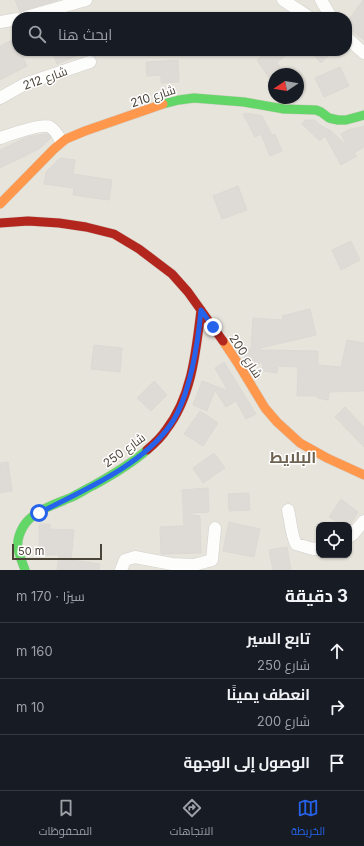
<!DOCTYPE html>
<html lang="ar">
<head>
<meta charset="utf-8">
<style>
	body { margin:0; font-family:Inter,Cairo,sans-serif; background:#20242c; color:#f1f3f6; direction:rtl }
	.controls { position:absolute; right:12px; bottom:12px; display:grid; overflow:hidden; border-radius:8px; box-shadow:0 1px 3px #0004 }
	.controls button { width:36px; height:36px; display:grid; place-items:center; padding:0; border:0; border-bottom:1px solid #363941; background:#171b24; color:#f1f3f6; font:20px sans-serif }
	.compass { position:absolute; left:268px; top:68px; width:36px; height:36px; border-radius:50%; background:#171b24; box-shadow:0 1px 3px #0004; rotate:258deg }
	.scale { position:absolute; left:12px; bottom:10px; width:90px; box-sizing:border-box; padding-left:4px; border:2px solid #4b4439; border-top:0; font-size:11px; line-height:14px; white-space:nowrap; color:#4b4439; -webkit-text-stroke:3px #fff; paint-order:stroke }
	.stop { position:absolute; width:12px; height:12px; margin:-9px; border:3px solid #2563eb; border-radius:50%; background:#fff }
	.stop.end { background:#2563eb; border-color:#fff; box-shadow:0 1px 4px #0008 }
	.list { margin:0; padding:0; list-style:none }
	h2 { display:flex; justify-content:space-between; align-items:center; height:52px; margin:0; padding:0 16px; font-size:17px }
	h2 small { font-size:13px; font-weight:400; color:#9ea1a6 }
	.list li { display:grid; grid-template-columns:26px 1fr auto; gap:12px; align-items:center; box-sizing:border-box; height:56px; padding:0 16px; border-top:1px solid #363941 }
	.list b { display:block; font-size:15px; white-space:nowrap }
	.list p { margin:0; font-size:13px; white-space:nowrap; color:#9ea1a6 }
	.list em { font-size:13px; font-style:normal; color:#9ea1a6 }
	.icon { flex:none; width:22px; height:22px; fill:none; stroke:currentColor; stroke-width:2; stroke-linecap:round; stroke-linejoin:round }
	.map { position:relative; flex:none; width:364px; height:570px; overflow:hidden; direction:ltr }
	.search { position:absolute; background:#171b24; box-shadow:0 1px 3px #0004; left:12px; right:12px; top:12px; height:44px; display:flex; align-items:center; gap:10px; box-sizing:border-box; padding:0 14px; border-radius:16px; color:#9ea1a6; font-size:15px }
	.sheet { height:220px; background:#171b24 }
	nav { display:flex; justify-content:space-around; align-items:center; box-sizing:border-box; height:56px; border-top:1px solid #363941; background:#171b24; font-size:11px; color:#9ea1a6 }
	nav a { display:grid; justify-items:center; gap:2px }
	nav .on { color:#2563eb }
	.map>svg:first-child { display:block }
</style>
</head>
<body>
<div class="map">
<svg width="364" height="570" viewBox="0 0 364 570">
	<rect width="100%" height="100%" fill="#f4f2ee"/>
	<path fill="#e7e4dc" fill-rule="evenodd" d="M0,0h364v570h-364zM17,17h330v34h-330zM274,74h24v24h-24zM319,525h30v30h-30z"/>
	<path fill="#dedbd6" stroke="#dcd9d4" d="M15,0h43l-34,10 -4,2z
		M363,0h1v40l-12,-9 2,-4 -7,-5z
		M14,39l3,7v5h3l7,15 -27,14v-34z
		M52,51h37l-32,13z
		M269,51h23l-15,11 8,12h-11v11l-17,-25z
		M310,51h23l-12,12z
		M178,60l1,22 -18,1v-8l-14,1 -1,-14z
		M340,67l9,19 -25,11 -9,-19z
		M246,113l16,3 10,19 3,-1 7,17 -12,5 -9,-22 -6,3 -12,-23z
		M305,120h9l9,7 7,3 17,16 -6,-12 7,-4 16,-4v21l-10,6 3,3 -16,9 -16,-29 -5,5 -18,-17z
		M46,134h2l3,4 -12,11 -39,19v-18l27,-13z
		M60,158l15,2 -2,14 39,6 -3,20 -36,-5 1,-7 -30,-4 2,-12z
		M238,186l9,24 -25,9 -9,-23z
		M351,241l9,19 -19,10 -9,-20z
		M310,309l6,26 -56,13v2l58,1v14l23,2 6,-27 17,3v48l-35,1 -1,8 -11,-2v-2h-20l1,-29 -20,-1 -1,7 -15,-2 1,-9 -10,5h-1l-13,-20 12,2 2,-31 30,2 -1,-4z
		M94,345l28,3 -2,24 -29,-3z
		M224,362l32,52 -10,5 -10,-18 -10,6 -11,-17 -8,21 -14,-6 9,-24 26,10 -13,-23z
		M154,381l13,14 -16,16 -14,-13z
		M345,407l19,20v20l-29,-30z
		M200,411l18,12 -15,23 -19,-12z
		M214,453l11,15 -22,15 -10,-15z
		M8,462l4,29 -12,2v-30z
		M208,488l1,24 -17,1v2l8,1 1,37 -40,1 -1,-27 24,-1 -2,-36z
		M249,493l1,17 -21,1 -1,-17z
		M341,499l17,13 -9,15v-2h-6l-14,-8z
		M229,522l31,7 -6,28 -31,-6z
		M40,524h10v5l24,1 -3,30 29,4 -1,6h-42l2,-15h-20v-30z
		M287,547l4,23h-18l-4,-20z"/>
	<g fill="none" stroke-linecap="round" stroke-linejoin="round">
		<defs>
			<path id="street" d="M283,0l26,17
				M321,0l10,17
				M26,17l60,-17
				M0,22l17,-3
				M347,38l17,15
				M0,98l25,-14 65,-22
				M0,138c9,-3 43,-15 50,-11 6,3 9,10 11,15
				M288,510c3,12 3,24 8,34l17,5 6,-1
				M349,537l4,-3 11,-13
				M121,570l4,-10 10,-3 37,7 22,1 18,-5 3,-32"/>
			<path id="fast" d="M163,104l16,-4 15,-2 50,4 40,7 32,1 5,2 8,6 9,2h8l18,-5
				M25,570c-6,-17 -12,-25 -2,-43 9,-16 33,-23 49,-30 8,-4 16,-9 24,-13 18,-10 36,-21 51,-34"/>
			<path id="slow" d="M0,204l54,-55 12,-10 19,-8 78,-27
				M223,341l14,21 28,46 12,14 23,21 27,15 37,17"/>
			<path id="jam" d="M0,223l28,-2 31,2 27,4 28,7 25,15 33,25 16,18 35,49
				M147,450c7,-6 14,-12 19,-20 26,-33 30,-79 35,-120"/>
		</defs>
		<use href="#street" stroke="#d2d0cb" stroke-width="13"/>
		<use href="#fast" stroke="#d3cfc5" stroke-width="10"/>
		<use href="#slow" stroke="#d3cfc5" stroke-width="10"/>
		<use href="#jam" stroke="#d3cfc5" stroke-width="10"/>
		<use href="#street" stroke="#fdfdfc" stroke-width="12"/>
		<use href="#fast" stroke="#63d668" stroke-width="9"/>
		<use href="#slow" stroke="#ff974d" stroke-width="9"/>
		<use href="#jam" stroke="#b3261e" stroke-width="9"/>
	</g>
	<g fill="none" stroke-linecap="round" stroke-linejoin="round">
		<path stroke="#2563eb" stroke-width="5" d="M39,513c43,-22 104,-48 132,-89 19,-28 27,-81 30,-114l12,17"/>
	</g>
	<g text-anchor="middle" dominant-baseline="central" stroke-width="3" stroke-linejoin="round" paint-order="stroke">
		<g font-size="12" fill="#4b4439" stroke="#fff">
			<text transform="translate(45 78) rotate(-20)">شارع 212</text>
			<text transform="translate(153 96) rotate(-18)">شارع 210</text>
			<text transform="translate(246 356) rotate(57)">شارع 200</text>
			<text transform="translate(124 450) rotate(-36)">شارع 250</text>
		</g>
		<g font-size="16" font-weight="bold" fill="#6e6250" stroke="#fff">
			<text x="293" y="457">البلايط</text>
		</g>
	</g>
</svg>
<div class="controls">
<button><svg class="icon" aria-label="locate" viewBox="0 0 24 24"><circle cx="12" cy="12" r="6"/><path d="M12 2v4M12 18v4M2 12h4M18 12h4"/></svg></button>
</div>
<svg class="compass" viewBox="-18 -18 36 36"><path d="M0-13l5 13h-10z" fill="#e53935"/><path d="M0 13l5-13h-10z" fill="#9ea1a6"/></svg>
<div class="scale">50 m</div>
<div class="stop" style="left:39px;top:513px"></div>
<div class="stop end" style="left:213px;top:327px"></div>
<div class="search"><svg class="icon" aria-label="search" viewBox="0 0 24 24"><circle cx="10" cy="10" r="6"/><path d="M15 15l6 6"/></svg>ابحث هنا</div>
</div>
<section class="sheet">
<h2>3 دقيقة<small>سيرًا · 170 m</small></h2>
<ul class="list">
<li><svg class="icon" aria-label="ahead" viewBox="0 0 24 24"><path d="M12 20V5M6 11l6-6 6 6"/></svg><div><b>تابع السير</b><p>شارع 250</p></div><em>160 m</em></li>
<li><svg class="icon" aria-label="right" viewBox="0 0 24 24"><path d="M7 20v-9h11M14 6l5 5-5 5"/></svg><div><b>انعطف يمينًا</b><p>شارع 200</p></div><em>10 m</em></li>
<li><svg class="icon" aria-label="arrive" viewBox="0 0 24 24"><path d="M6 21V4h12l-3 4 3 4H6"/></svg><div><b>الوصول إلى الوجهة</b></div></li>
</ul>
</section>
<nav>
<a class="on"><svg class="icon" aria-label="map" viewBox="0 0 24 24"><path d="M3 6l6-2 6 2 6-2v14l-6 2-6-2-6 2zM9 4v14M15 6v14"/></svg>الخريطة</a>
<a><svg class="icon" aria-label="directions" viewBox="0 0 24 24"><path d="M12 3l9 9-9 9-9-9zM9 14v-3h6M13 9l2 2-2 2"/></svg>الاتجاهات</a>
<a><svg class="icon" aria-label="saved" viewBox="0 0 24 24"><path d="M7 4h10v16l-5-4-5 4z"/></svg>المحفوظات</a>
</nav>
</body>
</html>
